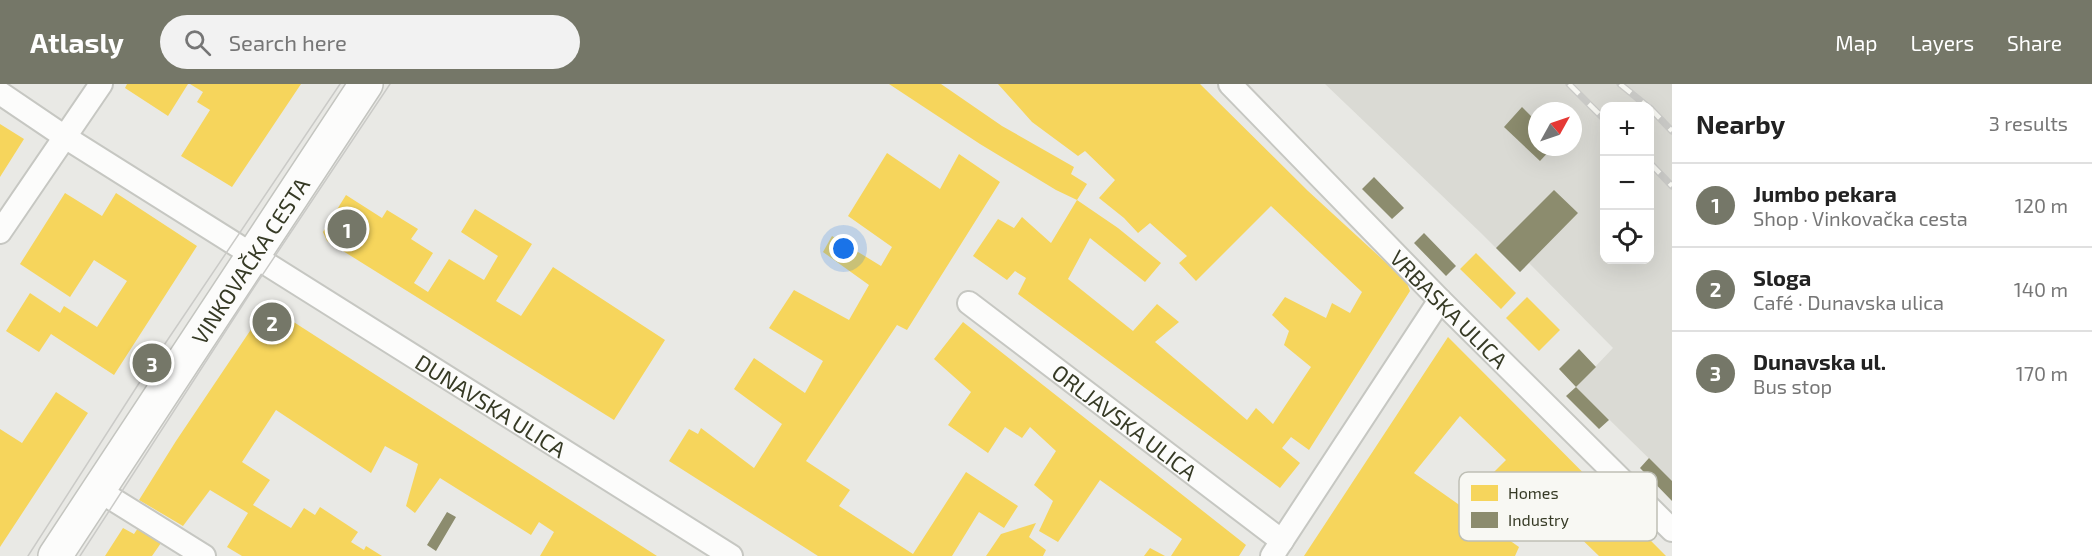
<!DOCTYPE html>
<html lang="en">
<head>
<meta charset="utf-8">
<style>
	body { margin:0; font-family:"Exo 2",sans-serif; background:#f2f2f2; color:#222 }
	.controls { position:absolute; right:18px; top:18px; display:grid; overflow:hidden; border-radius:12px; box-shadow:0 6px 24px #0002 }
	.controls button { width:54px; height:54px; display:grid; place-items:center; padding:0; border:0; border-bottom:2px solid #e0e0e0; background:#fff; color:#222; font:30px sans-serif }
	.compass { position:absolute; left:1528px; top:18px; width:54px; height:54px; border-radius:50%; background:#fff; box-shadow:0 6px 24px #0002; rotate:50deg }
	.you { position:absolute; left:844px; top:165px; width:21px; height:21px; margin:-15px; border:4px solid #fff; border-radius:50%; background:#1a73e8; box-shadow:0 0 0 9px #1a73e833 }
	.badge { display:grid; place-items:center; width:39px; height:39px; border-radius:50%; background:#757768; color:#fff; font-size:20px; font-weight:700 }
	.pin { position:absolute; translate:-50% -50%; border:3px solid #fff; box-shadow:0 2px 6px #0006 }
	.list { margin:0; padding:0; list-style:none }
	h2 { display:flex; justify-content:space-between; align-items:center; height:78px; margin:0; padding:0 24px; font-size:26px }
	h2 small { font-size:20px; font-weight:400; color:#767676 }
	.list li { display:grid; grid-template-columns:39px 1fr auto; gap:18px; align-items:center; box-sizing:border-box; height:84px; padding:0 24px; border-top:2px solid #e0e0e0 }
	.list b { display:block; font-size:22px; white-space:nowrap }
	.list p { margin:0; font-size:20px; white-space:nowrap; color:#767676 }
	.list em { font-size:20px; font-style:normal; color:#767676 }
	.icon { flex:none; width:33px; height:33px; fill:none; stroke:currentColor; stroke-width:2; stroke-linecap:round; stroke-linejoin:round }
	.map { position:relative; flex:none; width:1672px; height:472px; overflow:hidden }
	header { display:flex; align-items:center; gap:36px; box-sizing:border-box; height:84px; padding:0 30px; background:#757768; color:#fff }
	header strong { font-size:28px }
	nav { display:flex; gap:33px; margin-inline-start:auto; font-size:21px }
	.search { width:420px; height:54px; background:#f2f2f2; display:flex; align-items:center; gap:15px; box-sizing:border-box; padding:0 21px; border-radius:33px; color:#767676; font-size:22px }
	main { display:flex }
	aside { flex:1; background:#fff }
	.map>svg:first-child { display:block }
</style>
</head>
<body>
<header>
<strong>Atlasly</strong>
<div class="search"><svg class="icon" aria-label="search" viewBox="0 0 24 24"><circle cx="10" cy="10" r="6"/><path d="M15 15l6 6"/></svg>Search here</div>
<nav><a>Map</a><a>Layers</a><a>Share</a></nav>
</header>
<main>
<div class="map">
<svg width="1672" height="472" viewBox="0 0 1672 472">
	<rect width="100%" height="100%" fill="#e9e9e5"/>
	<path fill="#dadad4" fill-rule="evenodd" d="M1325,0h347v397l-96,-94 37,-39 -84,-85 -9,9 -39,-39zM1604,22h46v154h-46zM1537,27h36v36h-36z"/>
	<path fill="#f6d55c" d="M127,0h61l-20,32 -43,-28z
		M190,0h111l-69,103 -51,-31 29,-46 -13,-8 6,-10z
		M889,0h52l61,42 72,41 -3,7 16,10 -10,16 -21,-10 -76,-46z
		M998,0h202l108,107 98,90 4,10 -101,159 -18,-13 -9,11 18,15 -20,25 -262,-194 8,-16 -11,-7 -8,9 -34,-24 25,-37 16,9 8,-11 29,26 26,-43 41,28 43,35 -16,19 -55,-44 -22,41 65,52 24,-27 22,18 -24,20 92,78 9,-12 17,16 38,-57 -27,-22 5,-14 -17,-16 13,-18 41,21 6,-15 18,10 12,-21 -91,-86 -75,75 -17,-18 8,-7 -37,-33 -12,10 -14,-15 -25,-20 16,-18 -30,-29 -7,5 -46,-34z
		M0,40l24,15 -24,38z
		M887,69l53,36 19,-35 41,28 -93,148 -10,-5 -91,136 44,29 -11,16 74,48 53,-82 52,34 -14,22 -25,-16 -27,44h-134l-149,-95 20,-32 9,5 3,-6 53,40 28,-44 -48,-35 20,-31 51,35 18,-32 -54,-33 25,-38 55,30 20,-35 -46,-33 9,-16 49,30 11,-19 -44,-31z
		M65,109l37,23 14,-23 81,53 -83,129 -63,-41 -12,18 -33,-21 24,-38 30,20 4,-7 33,21 30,-46 -33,-21 -24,37 -50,-33z
		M346,111l36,23 5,-8 31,19 -7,10 22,14 -19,30 14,9 21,-33 35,21 14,-24 -37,-24 14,-23 57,35 -36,57 25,15 32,-49 112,73 -51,80 -287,-179 -4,-9z
		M1476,169l40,40 -15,16 -41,-40z
		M1527,213l33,33 -21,21 -33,-33z
		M264,226h11l382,246h-117l14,-24 -15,-10 -8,13 -91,-57 -25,35 -9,-7 12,-42 -33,-18 -14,27 -95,-63 -34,52 28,18 -17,25 38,23 13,-20 11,7 5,-8 38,25 -7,10 13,8 2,-4 16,10h-140l-15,-9 21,-34 -38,-23 -27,36 -44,-26 37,-59z
		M963,238l283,223 -7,11h-68l11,-17 -82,-59 -42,62 -19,-11 14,-30 -19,-16 22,-34 -26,-24 -8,11 -17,-11 -17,26 -40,-28 23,-33 -37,-33z
		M1448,253l218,219h-67l-64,-62 -23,20 -35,-25 29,-29 -46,-44 -46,57 105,74 -4,9h-211z
		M56,308l32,21 -88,134v-118l22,14z
		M1036,439l-7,14 17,13 -3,6h-57l15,-22z
		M123,444l11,6 4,-6 23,15 -9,13h-47z
		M1150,464l15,8h-21z"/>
	<path fill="#8c8c6e" d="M1522,23l15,15v25h16l-13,14 -36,-34z
		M1374,93l30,31 -12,11 -30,-30z
		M1554,106l24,23 -58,59 -24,-24z
		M1424,149l32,33 -10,10 -32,-33z
		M1579,265l17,18 -20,20 -17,-18z
		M1576,303l33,33 -10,9 -33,-33z
		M1649,374l23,23v20l-32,-33z
		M447,428l9,5 -20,34 -9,-6z"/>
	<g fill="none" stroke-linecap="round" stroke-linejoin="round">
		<defs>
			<g id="street">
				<path id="s1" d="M1230,0l210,216 232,230"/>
				<path id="s2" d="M0,9l65,44 666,419"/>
				<path d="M0,148l101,-148"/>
				<path id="s3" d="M969,219l313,238"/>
				<path d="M98,406l106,66"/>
				<path d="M1272,472l168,-256"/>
			</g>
			<g id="secondary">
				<path id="s4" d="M55,472l311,-472"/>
			</g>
		</defs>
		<use href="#street" stroke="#c6c7c2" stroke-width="26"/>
		<use href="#secondary" stroke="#c4c5c0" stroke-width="36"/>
		<use href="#street" stroke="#fcfcfb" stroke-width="22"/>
		<use href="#secondary" stroke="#fcfcfb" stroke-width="33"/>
		<path stroke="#cacac7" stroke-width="1.5" d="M28,472l124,-193 188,-279
			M80,472l169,-261 141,-211"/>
		<defs>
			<path id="rail" d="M1569,0l35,35
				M1620,0l27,22
				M1650,24l22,23
				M1650,79l22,23"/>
		</defs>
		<use href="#rail" stroke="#cacac7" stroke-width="7"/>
		<use href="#rail" stroke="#f8f8f3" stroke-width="4.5" stroke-dasharray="14" stroke-linecap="butt"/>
	</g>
	<g text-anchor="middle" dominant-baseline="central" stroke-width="6" stroke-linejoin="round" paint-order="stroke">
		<g font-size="22" fill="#363a25" stroke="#f8f8f3">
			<text stroke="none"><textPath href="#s4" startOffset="354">VINKOVAČKA CESTA</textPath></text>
			<text stroke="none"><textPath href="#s1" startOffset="314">VRBASKA ULICA</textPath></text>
			<text stroke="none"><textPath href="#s2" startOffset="582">DUNAVSKA ULICA</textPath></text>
			<text stroke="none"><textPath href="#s3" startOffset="196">ORLJAVSKA ULICA</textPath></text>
		</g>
	</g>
	<rect x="1459" y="388" width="198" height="69" rx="9" fill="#f8f8f3" stroke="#bebfb5" stroke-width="1.5"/>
	<rect x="1471" y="401" width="27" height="16" fill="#f6d55c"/>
	<rect x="1471" y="428" width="27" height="16" fill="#8c8c6e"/>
	<g font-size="16" fill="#363a25">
		<text x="1508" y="415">Homes</text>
		<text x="1508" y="442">Industry</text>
	</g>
</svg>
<div class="controls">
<button>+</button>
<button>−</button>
<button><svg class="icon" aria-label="locate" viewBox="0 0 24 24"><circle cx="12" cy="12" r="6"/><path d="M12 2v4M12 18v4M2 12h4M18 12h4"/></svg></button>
</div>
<svg class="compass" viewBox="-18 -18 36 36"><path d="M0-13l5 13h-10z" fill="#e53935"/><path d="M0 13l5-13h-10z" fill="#767676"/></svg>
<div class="you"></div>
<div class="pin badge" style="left:347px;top:145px">1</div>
<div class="pin badge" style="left:272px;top:238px">2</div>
<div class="pin badge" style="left:152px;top:279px">3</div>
</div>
<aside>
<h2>Nearby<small>3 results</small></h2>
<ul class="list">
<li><span class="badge">1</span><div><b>Jumbo pekara</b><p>Shop · Vinkovačka cesta</p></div><em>120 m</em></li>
<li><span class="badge">2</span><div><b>Sloga</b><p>Café · Dunavska ulica</p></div><em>140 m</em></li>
<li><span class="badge">3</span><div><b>Dunavska ul.</b><p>Bus stop</p></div><em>170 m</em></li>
</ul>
</aside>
</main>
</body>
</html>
